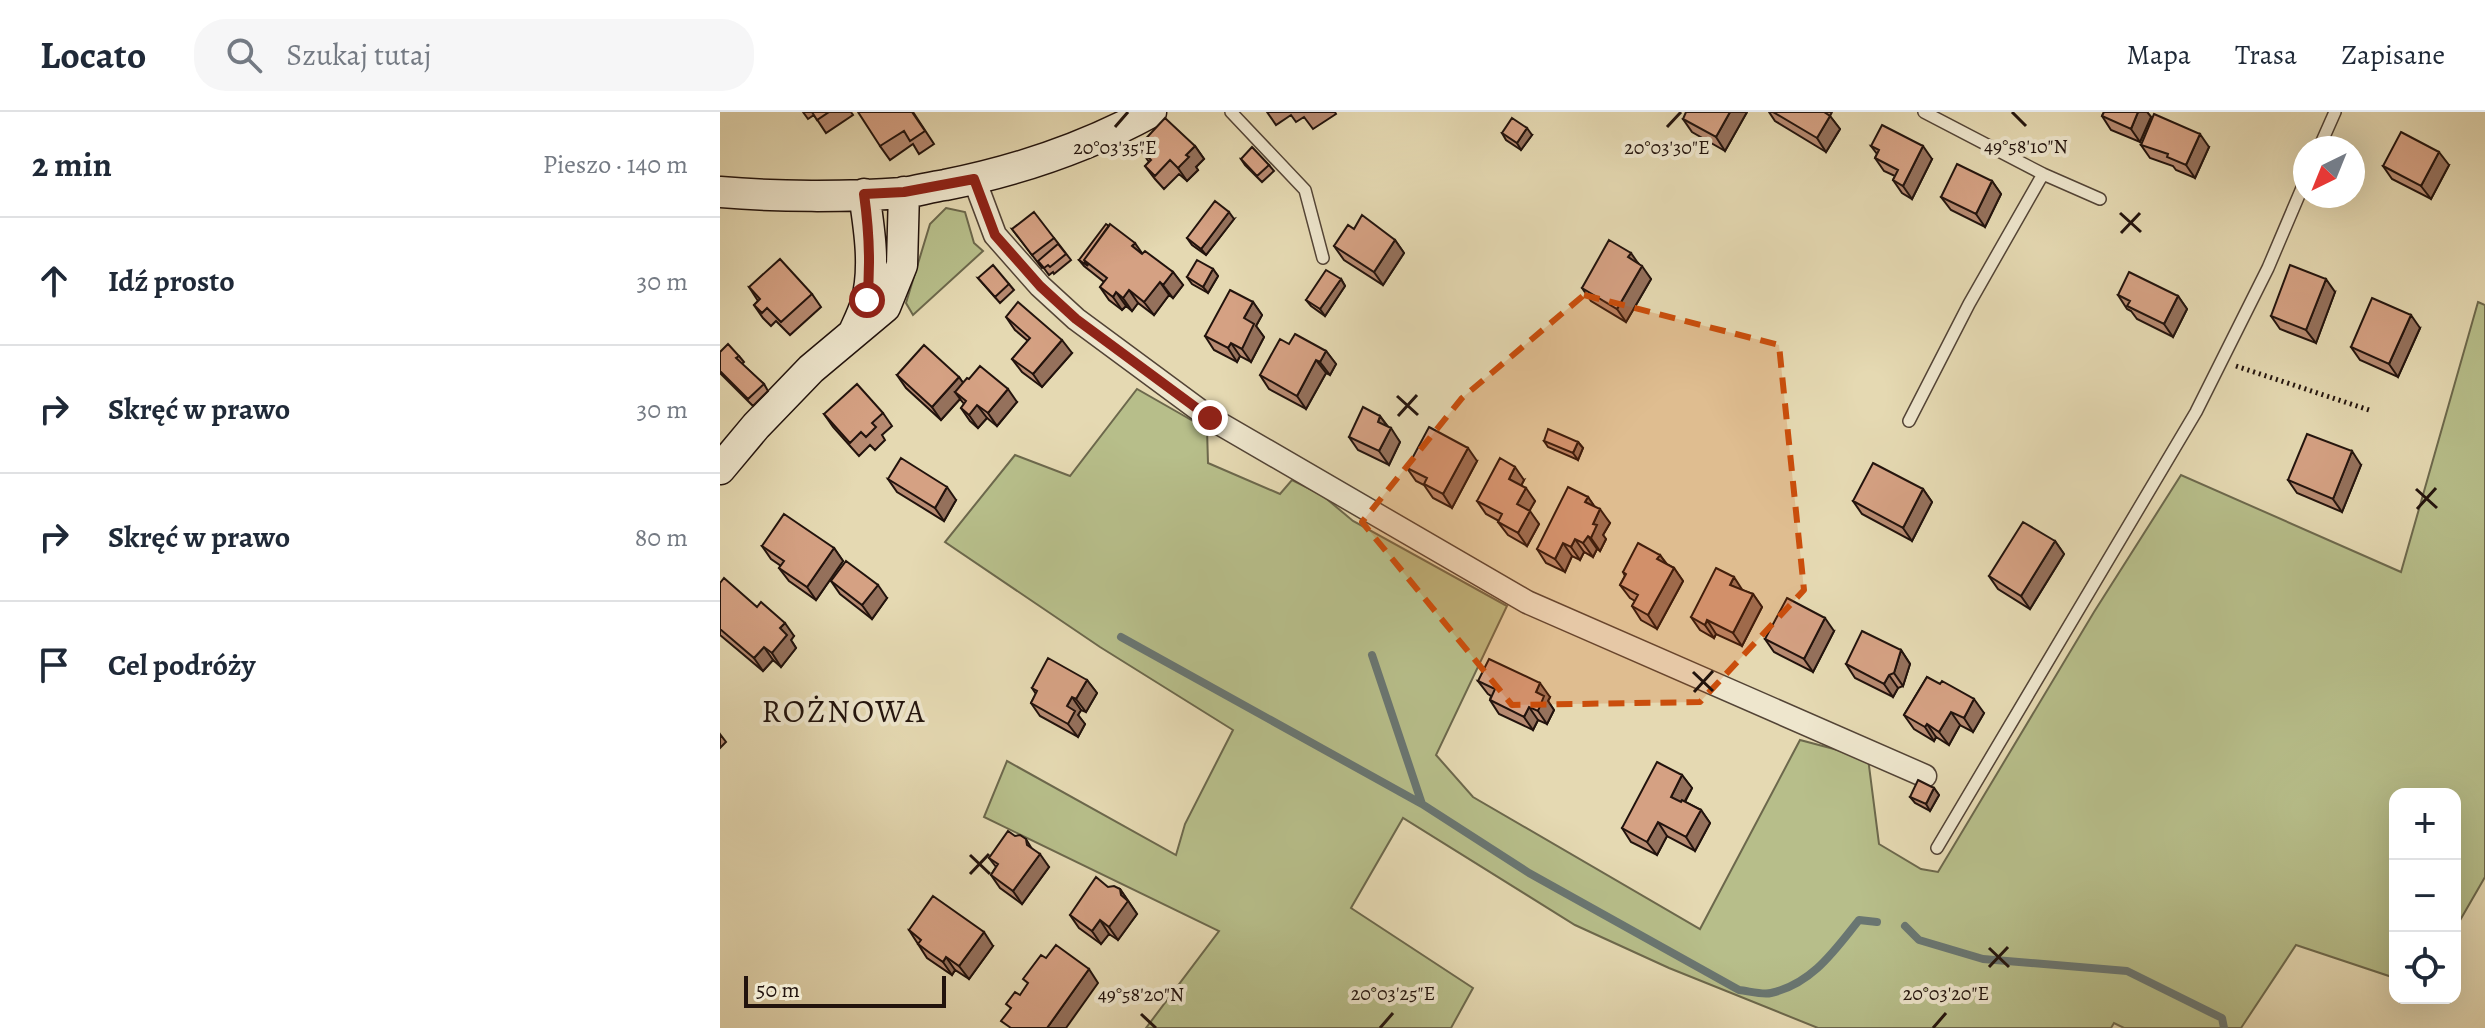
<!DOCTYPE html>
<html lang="pl">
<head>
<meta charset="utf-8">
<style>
	body { margin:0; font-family:Alegreya,serif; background:#f6f6f7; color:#1f2937 }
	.controls { position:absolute; right:24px; bottom:24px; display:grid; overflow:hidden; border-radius:16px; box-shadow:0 8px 32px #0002 }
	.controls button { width:72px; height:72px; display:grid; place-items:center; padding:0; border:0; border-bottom:2px solid #e0e1e3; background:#fff; color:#1f2937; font:40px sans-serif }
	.compass { position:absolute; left:1573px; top:24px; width:72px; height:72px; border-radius:50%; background:#fff; box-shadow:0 8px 32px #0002; rotate:223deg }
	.scale { position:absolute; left:24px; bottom:20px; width:202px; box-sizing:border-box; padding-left:8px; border:4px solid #22130d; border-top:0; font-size:22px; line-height:28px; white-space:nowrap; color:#22130d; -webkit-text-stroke:6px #eee6cd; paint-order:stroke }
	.stop { position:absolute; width:24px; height:24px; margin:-18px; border:6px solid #8f2418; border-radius:50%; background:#fff }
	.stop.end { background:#8f2418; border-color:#fff; box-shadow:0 2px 8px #0008 }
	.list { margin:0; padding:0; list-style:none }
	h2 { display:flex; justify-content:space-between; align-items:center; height:104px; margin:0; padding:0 32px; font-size:34px }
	h2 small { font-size:26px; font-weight:400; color:#747a83 }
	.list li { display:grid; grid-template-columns:52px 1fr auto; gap:24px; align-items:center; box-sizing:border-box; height:128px; padding:0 32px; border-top:2px solid #e0e1e3 }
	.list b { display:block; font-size:30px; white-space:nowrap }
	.list em { font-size:26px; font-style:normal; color:#747a83 }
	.icon { flex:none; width:44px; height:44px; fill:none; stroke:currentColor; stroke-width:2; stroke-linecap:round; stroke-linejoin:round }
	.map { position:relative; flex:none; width:1765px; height:916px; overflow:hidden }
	header { display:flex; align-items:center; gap:48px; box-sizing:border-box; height:112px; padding:0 40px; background:#fff; border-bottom:2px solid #e0e1e3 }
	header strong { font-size:38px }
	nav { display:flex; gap:44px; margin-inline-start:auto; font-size:28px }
	.search { width:560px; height:72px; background:#f6f6f7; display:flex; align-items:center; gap:20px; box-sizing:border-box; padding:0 28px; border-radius:32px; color:#747a83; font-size:30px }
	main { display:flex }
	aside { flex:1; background:#fff }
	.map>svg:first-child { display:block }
</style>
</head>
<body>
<header>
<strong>Locato</strong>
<div class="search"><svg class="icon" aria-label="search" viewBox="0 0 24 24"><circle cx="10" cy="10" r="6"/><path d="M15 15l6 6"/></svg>Szukaj tutaj</div>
<nav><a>Mapa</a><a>Trasa</a><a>Zapisane</a></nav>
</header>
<main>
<aside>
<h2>2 min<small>Pieszo · 140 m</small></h2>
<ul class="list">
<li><svg class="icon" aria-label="ahead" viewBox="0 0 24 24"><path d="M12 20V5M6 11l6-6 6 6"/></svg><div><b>Idź prosto</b></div><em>30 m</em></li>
<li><svg class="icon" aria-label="right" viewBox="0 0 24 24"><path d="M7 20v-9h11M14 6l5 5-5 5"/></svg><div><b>Skręć w prawo</b></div><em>30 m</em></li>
<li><svg class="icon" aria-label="right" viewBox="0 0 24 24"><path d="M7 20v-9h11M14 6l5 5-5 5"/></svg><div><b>Skręć w prawo</b></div><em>80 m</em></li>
<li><svg class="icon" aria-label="arrive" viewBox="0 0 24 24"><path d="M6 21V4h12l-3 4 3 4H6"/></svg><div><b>Cel podróży</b></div></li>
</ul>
</aside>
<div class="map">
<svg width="1765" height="916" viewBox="0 0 1765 916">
	<rect width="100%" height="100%" fill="#e5d9b2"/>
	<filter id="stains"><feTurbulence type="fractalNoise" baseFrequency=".0025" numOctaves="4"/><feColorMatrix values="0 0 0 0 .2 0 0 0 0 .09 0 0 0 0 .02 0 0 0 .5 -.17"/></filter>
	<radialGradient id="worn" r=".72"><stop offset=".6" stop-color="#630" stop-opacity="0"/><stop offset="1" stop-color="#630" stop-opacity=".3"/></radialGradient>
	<path fill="#b7be8a" stroke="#6c684c" stroke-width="2" d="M226,96l19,4 9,31 9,8 -70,64 -7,-12 24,-79z
		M1758,190l7,3v572l-30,52v-135h-60v184l-99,-33 -55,83h-117l-10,-5 -3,5h-293l-149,-60 -94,-43 -172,-107 -52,90 122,80 -22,40h-305l73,-97 -235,-114 23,-56 169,94 9,-31 48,-94 -133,-83 -155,-105 70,-87 55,21 67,-87 70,40 1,34 72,31 12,-14 30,15 31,26 154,85 -71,149 37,42 227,132 100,-189 68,18 11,86 42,25 17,3 156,-260 87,-137 220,97z"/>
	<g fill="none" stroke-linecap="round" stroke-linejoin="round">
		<path stroke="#697672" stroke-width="8" d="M401,525l301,167 107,69 210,117c10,1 23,5 32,3 41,-9 64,-43 88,-73l18,2
			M652,543l50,149
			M1185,814l14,14 64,19 144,12 95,47 2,10"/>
		<defs>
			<path id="lane" d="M511,0l74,78 18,68
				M1204,0l119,62 57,25
				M1599,36l16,-36
				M1189,309l60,-117 74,-130
				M1217,736l259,-436 72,-144 37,-87"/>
			<path id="street" d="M254,67l21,56 45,51 36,33 134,99 317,184 398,174"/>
			<path id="secondary" d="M0,80c56,5 127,5 183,1 14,-2 28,-6 42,-8 71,-14 142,-38 206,-73
				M134,220c4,-9 9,-19 12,-29 10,-34 3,-76 -2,-109
				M0,357l36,-43 55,-57 74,-62 17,-42 2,-73"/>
		</defs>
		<use href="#lane" stroke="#534436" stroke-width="14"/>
		<use href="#street" stroke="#534436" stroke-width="25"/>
		<use href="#secondary" stroke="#22130d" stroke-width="33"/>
		<path stroke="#22130d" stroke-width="5" stroke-dasharray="2 4" stroke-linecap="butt" d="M1516,254l136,45"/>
		<use href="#lane" stroke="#eee6cd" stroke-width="11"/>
		<use href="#street" stroke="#eee6cd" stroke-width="22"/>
		<use href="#secondary" stroke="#eee6cd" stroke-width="30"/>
	</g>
	<path fill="#b78a71" stroke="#22130d" stroke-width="2" d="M83,0h48l2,3 -27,18 -12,-18 -6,4z
		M193,0l21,32 -15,10 -6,-10 -23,16 -10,-14z
		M547,0h68l1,2 -23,15 -9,-12 -8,5 -5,-7 -15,10z
		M1027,0l-22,39 -33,-19 -9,-13z
		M1049,0h63l-2,4 10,13 -14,23 -51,-31z
		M1384,0h43l4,5 -11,25 -29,-12 -9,-14z
		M782,21l30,2 -11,15 -15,-10z
		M1421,33l68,2 -14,31 -19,-8 -3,-4 -23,-8z
		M475,34l9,13 -8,8 2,3 -11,11 -8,-7 -15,15 -9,-10 -10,-13 4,-4 -11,-15z
		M1151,34l61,13 -20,40 -10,-6 -9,-13 2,-4 -11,-5 -9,-13 2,-4z
		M521,47l28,6 5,6 -12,11 -17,-17z
		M1729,53l-18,34 -39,-20 -9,-13z
		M1272,69l9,13 -16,33 -34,-17 -10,-13z
		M514,107l-28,36 -14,-10 -5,-7z
		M292,117l42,9 17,22 -17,14 -1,-2 -4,3 -6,-8 -1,1z
		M634,117l41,11 9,13 -21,32 -39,-25 -10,-14z
		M422,142l31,18 10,13 -10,13 -4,-3 -15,20 -16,-12 -6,8 -6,-5 -4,4 -13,-10 -9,-13 4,-5 -20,-16 -5,-6z
		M918,151l13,16 -25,43 -35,-21 -9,-13z
		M493,157l5,7 -10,17 -16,-9 -5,-7z
		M258,166l31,6 5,6 -14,13z
		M621,167l4,7 -20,30 -14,-10 -5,-6z
		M29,175l63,7 9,13 -31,28 -14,-14 -5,5 -8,-8 -9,-13 4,-4z
		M1615,180l-19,51 -36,-14 -9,-13z
		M1398,183l60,1 9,13 -14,28 -36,-18 -6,-8 -4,-2z
		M533,190l9,13 -6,11 8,11 -13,25 -11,-6 -3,6 -23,-12 -9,-14z
		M286,205l66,36 -30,34 -20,-15 -10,-13 16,-18 -13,-11z
		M1700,216l-22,49 -38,-17 -9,-13z
		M569,232l37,7 10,13 -6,11 -4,-2 -20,36 -37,-20 -9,-14z
		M0,240l19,4 5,6 -2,2 22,20 4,7 -15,15 -33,-33z
		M177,263l62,2 4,6 6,-4 48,23 -20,24 -10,-8 -9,10 -8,-7 -9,-13 3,-4 -4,-5 -19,21 -35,-32z
		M163,301l9,13 -10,9 3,5 -10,10 -5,-5 -11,11 -26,-29 -9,-13z
		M660,304l20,26 -11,23 -31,-15 -9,-13z
		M824,329l34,1 5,6 -5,12 -30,-13z
		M757,349l-25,47 -19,-10 -9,-13 -8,-4 -9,-13z
		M1641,353l-19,47 -45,-19 -9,-13z
		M168,367l68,21 -12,21 -47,-29z
		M804,368l-3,5 14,16 -6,10 10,13 -12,22 -19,-11 -10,-13 1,-1 -13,-7 -9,-13z
		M1203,377l9,13 -20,39 -50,-27 -9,-13z
		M868,385l6,9 16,17 -7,12 3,4 -6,12 -3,-2 -4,8 -9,-5 -4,8 -8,-4 -7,16 -19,-9 -9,-14z
		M1335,429l9,13 -34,55 -32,-20 -9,-13z
		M42,434l72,2 9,13 -27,39 -27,-19 -10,-13 2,-2 -10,-7z
		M940,443l7,9 7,4 9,13 -26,48 -16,-9 -9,-14 3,-5 -5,-3 -10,-13 5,-9 -2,-4z
		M111,469l56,17 -15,21 -32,-25z
		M0,471l37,24 37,29 -3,4 5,8 -15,19 -8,-7 -10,11 -43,-36z
		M1022,478l11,4 9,13 -20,39 -26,-12 -2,4 -14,-8 -9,-13z
		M1114,519l-21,41 -39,-20 -9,-13z
		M1181,538l9,14 -7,22 -5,2 -5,9 -38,-19 -9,-14z
		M1207,565l57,36 -11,19 -13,-7 -11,20 -13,-8 -2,4 -20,-12 -10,-14z
		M367,568l10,13 -11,19 -5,-2 -3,5 7,9 -7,13 -38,-21 -9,-13 5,-9 -4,-6z
		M758,569l72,16 -2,4 6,9 -7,14 -9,-4 -5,10 -34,-16 -9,-14 1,-4 -3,-2z
		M0,622l6,8 -6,6z
		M962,663l10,13 -7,14 16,8 9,13 -15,28 -28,-15 -10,19 -26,-13 -9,-14z
		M1214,676l5,7 -9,16 -15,-8 -5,-6z
		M295,724l11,3 6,10 17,18 -27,37 -22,-16 -9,-13 5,-8 -7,-9z
		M388,775l12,2 17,25 -19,26 -9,-6 -8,10 -22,-16 -9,-13z
		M189,818l84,16 -24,33 -14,-9 -3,5 -25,-17z"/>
	<path fill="#95715c" stroke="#22130d" stroke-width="2" d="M1010,0h17l-22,39 -9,-14z
		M1418,0h9l4,5 -11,25 -9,-13z
		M1110,4l10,13 -14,23 -9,-14z
		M807,16l5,7 -11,15 -4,-7z
		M1480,22l9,13 -14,31 -9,-13z
		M475,34l9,13 -8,8 2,3 -11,11 -9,-13 8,-13z
		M1203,34l9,13 -20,40 -9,-13z
		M1719,40l10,13 -18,34 -10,-13z
		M1272,69l9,13 -16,33 -9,-13z
		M509,100l5,7 -28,36 -5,-6z
		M675,128l9,13 -21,32 -9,-13z
		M415,131l9,13 -12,-10z
		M911,141l9,13 -12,-9z
		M922,154l9,13 -25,43 -9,-13z
		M493,157l5,7 -10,17 -5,-6z
		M453,160l10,13 -10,13 -10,-13z
		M621,167l4,7 -20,30 -5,-7z
		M1606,167l9,13 -19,51 -10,-13z
		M440,170l9,13 -15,20 -10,-13z
		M409,178l9,13 -6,8 -9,-13z
		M396,180l10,14 -4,4 -9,-13z
		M1458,184l9,13 -14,28 -9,-13z
		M533,190l9,13 -6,11 8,11 -13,25 -9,-13 2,-31z
		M1691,203l9,13 -22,49 -9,-13z
		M342,228l10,13 -30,34 -9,-13z
		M511,231l9,13 -3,6 -9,-14z
		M606,239l10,13 -6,11 -10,-13z
		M596,248l10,13 -20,36 -9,-13z
		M239,265l9,13 -13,2 5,7 -19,21 -9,-13z
		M288,277l9,13 -20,24 -9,-13z
		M257,293l10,13 -9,10 -9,-13z
		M660,304l9,13 -11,-7z
		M671,316l9,14 -11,23 -10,-14z
		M858,330l5,6 -5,12 -5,-7z
		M748,336l9,13 -25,47 -9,-14z
		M1632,339l9,14 -19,47 -9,-13z
		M795,355l9,13 -6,12 -9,-13z
		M227,375l9,13 -12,21 -9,-13z
		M806,376l9,13 -9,16 -9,-13z
		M1203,377l9,13 -20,39 -9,-13z
		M868,385l9,13 -12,-8z
		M880,397l10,14 -7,12 3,4 -6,12 -9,-13 2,-14z
		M810,399l9,13 -12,22 -9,-13z
		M868,424l9,13 -4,8 -10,-14z
		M855,427l9,13 -4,8 -9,-13z
		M1335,429l9,13 -34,55 -9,-13z
		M843,431l9,13 -7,16 -10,-13z
		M114,436l9,13 -27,39 -9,-13z
		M940,443l9,13 -12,-9z
		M954,456l9,13 -26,48 -9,-14z
		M1014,465l9,14 -13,-6z
		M158,473l9,13 -15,21 -10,-14z
		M1033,482l9,13 -20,39 -9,-13z
		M1105,506l9,13 -21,41 -9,-13z
		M987,508l9,14 -2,4 -9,-13z
		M65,511l9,13 -3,4 5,8 -15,19 -9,-14 8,-25z
		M44,535l9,13 -10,11 -9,-13z
		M1181,538l9,14 -7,22 -9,-13z
		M1169,563l9,13 -5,9 -9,-13z
		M367,568l10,13 -11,19 -10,-13z
		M820,571l10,14 -2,4 6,9 -7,14 -9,-13 -2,-19z
		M352,585l9,13 -3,5 7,9 -7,13 -10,-13 -1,-18z
		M1254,587l10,14 -11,19 -9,-14z
		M809,595l9,13 -5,10 -9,-13z
		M1231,600l9,13 -11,20 -10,-13z
		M1207,612l9,13 -2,4 -9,-14z
		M962,663l10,13 -12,22 -9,-13z
		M1214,676l5,7 -9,16 -4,-7z
		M981,698l9,13 -15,28 -9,-14z
		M938,710l9,14 -10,19 -10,-13z
		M320,742l9,13 -27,37 -9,-13z
		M400,777l17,25 -19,26 -9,-13 12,-32z
		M380,808l9,14 -8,10 -9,-13z
		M264,820l9,14 -24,33 -10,-13z
		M226,845l9,13 -3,5 -9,-13z
		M369,857l9,14 -32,45h-19z"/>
	<path fill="#d5a183" stroke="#22130d" stroke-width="2" d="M92,0h17l-12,8z
		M138,0h54l13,19 -15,10 -6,-10 -24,15z
		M966,0h44l-14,25 -33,-18z
		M1053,0h51l6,4 -13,22z
		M1384,0h34l-7,17 -29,-13z
		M1434,2l46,20 -14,31 -19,-8 1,-3 -27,-9z
		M445,6l30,28 -9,9 3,2 -11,11 -8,-8 -15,16 -10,-10 6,-6 -13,-13z
		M792,6l15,10 -10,15 -15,-10z
		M1162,13l41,21 -20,40 -10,-6 5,-10 -23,-12 4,-8 -8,-4z
		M1681,20l38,20 -18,34 -38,-20z
		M532,35l17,18 -12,11 -16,-17z
		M1237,52l35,17 -16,33 -35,-17z
		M495,89l14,11 -28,37 -14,-11z
		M314,100l20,26 -22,17 -20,-26z
		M642,103l33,25 -21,32 -40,-26 14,-21 6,4z
		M386,112l3,2 -25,34 4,6 -9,-6z
		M390,112l25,19 -3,3 10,8 3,-3 28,21 -10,13 -3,-3 -16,20 -15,-12 -6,8 -7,-6 -3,5 -13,-10 7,-9 -23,-18z
		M889,128l22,13 -3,4 14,9 -25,43 -35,-21z
		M338,132l8,10 -16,13 -2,-2 -4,3 -6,-7z
		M60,147l32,35 -31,28 -14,-14 -5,5 -8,-8 6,-6 -11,-12z
		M477,148l16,9 -10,18 -16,-10z
		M273,153l16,19 -14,13 -17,-19z
		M1570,153l36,14 -20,51 -35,-14z
		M606,158l15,9 -21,30 -14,-9z
		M1409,160l49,24 -14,28 -37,-18 3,-5 -12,-6z
		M510,178l23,12 -9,16 10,6 -12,25 -11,-6 -3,5 -23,-12z
		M1652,186l39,17 -22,49 -38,-17z
		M298,190l44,38 -29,34 -21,-15 18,-21 -24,-21z
		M575,222l31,17 -6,11 -4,-2 -19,36 -37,-21 20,-36 9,5z
		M8,232l11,12 -3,2 28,26 -16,15 -28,-28v-19z
		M204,233l35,32 -27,30 -35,-32z
		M260,254l28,23 -20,24 -11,-8 -8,10 -8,-7 5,-7 -11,-9 12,-14 2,1z
		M137,272l26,29 -11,10 4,4 -10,10 -5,-5 -11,11 -26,-29z
		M643,295l17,9 -2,6 13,6 -12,23 -30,-14z
		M709,315l39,21 -25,46 -19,-10 3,-6 -20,-10z
		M828,317l30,13 -5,11 -29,-12z
		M1587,322l45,17 -19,48 -45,-19z
		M181,346l46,29 -12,21 -47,-29z
		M780,346l15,9 -6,12 17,9 -9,16 13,7 -12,22 -20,-11 4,-8 -25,-13z
		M1153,351l50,26 -20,39 -50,-27z
		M848,375l20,10 -3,5 15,7 -7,15 4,1 -6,13 -3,-2 -5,7 -8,-4 -4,8 -8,-4 -8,16 -18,-10z
		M64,402l50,34 -27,39 -28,-19 5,-7 -22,-15z
		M1303,410l32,19 -34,55 -32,-20z
		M918,431l22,12 -3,4 17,9 -26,47 -16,-9 6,-11 -18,-10 6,-11 -3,-2z
		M126,449l32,24 -16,20 -31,-24z
		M996,456l18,9 -4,8 23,9 -20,39 -26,-13 -2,5 -14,-8z
		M4,466l33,29 4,-5 24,21 -5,5 7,7 -15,18 -8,-6 -10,11 -34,-29v-46z
		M1067,486l38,20 -21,41 -39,-20z
		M1142,519l39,19 -7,23 -5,2 -5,9 -38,-20z
		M328,546l39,22 -11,19 -4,-2 -5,9 8,5 -7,13 -37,-21 6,-12 -5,-3z
		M769,547l51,24 -4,9 8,4 -6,15 -9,-4 -5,10 -34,-17 5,-11 -17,-8z
		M1207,565l13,7 2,-3 32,18 -10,19 -13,-6 -12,20 -12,-8 -2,3 -21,-12z
		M937,650l25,13 -11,22 10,5 1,-2 19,10 -15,27 -28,-15 -11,20 -25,-14z
		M1198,668l16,8 -8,16 -16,-7z
		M288,719l7,5 5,-1 6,4 1,6 13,9 -27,37 -22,-16 7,-11 -9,-6z
		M376,765l12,10 6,-1 6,3 1,6 7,6 -19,26 -9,-7 -8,11 -22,-16z
		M213,784l51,36 -25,34 -13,-9 -3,5 -13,-9 -12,-9 3,-4 -12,-10z
		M336,833l33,24 -42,59h-36l-10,-7 10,-13 -5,-4 9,-12 5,3 8,-12 -5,-4 18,-24 5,3z"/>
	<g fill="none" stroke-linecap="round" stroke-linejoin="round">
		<path stroke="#8f2418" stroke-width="10" d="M147,188c4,-36 2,-70 -3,-106l40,-2 70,-13 21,56 45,51 36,33 134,99"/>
	</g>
	<path fill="#ca4e0c" fill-opacity="0.2" stroke="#ca4e0c" stroke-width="6" stroke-dasharray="16 10" stroke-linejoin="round" d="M864,183l195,50 25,245 -104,112 -188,3 -150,-183 100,-124z"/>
	<path fill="none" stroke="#22130d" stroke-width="3" d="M1292,0l14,14M395,15l13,-15M947,15l14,-15M1400,101l21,19M1401,121l19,-20M677,284l21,19M678,304l19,-21M1696,377l21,19M1697,397l19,-21M973,560l20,19M974,580l19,-21M250,743l20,19M250,762l19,-20M1269,836l20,19M1269,855l19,-20M421,902l15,14M660,916l13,-15M1213,916l13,-15"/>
	<g text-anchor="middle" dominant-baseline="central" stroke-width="8" stroke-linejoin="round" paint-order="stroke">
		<g font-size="32" letter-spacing="2" fill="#22130d" stroke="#eee6cd">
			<text x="124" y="599">ROŻNOWA</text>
		</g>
	</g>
	<g font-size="20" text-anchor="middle" fill="#22130d" stroke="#eee6cd" stroke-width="8" stroke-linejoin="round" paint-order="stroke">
		<text x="1306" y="41">49°58'10"N</text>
		<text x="395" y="42">20°03'35"E</text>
		<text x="947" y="42">20°03'30"E</text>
		<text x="673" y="888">20°03'25"E</text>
		<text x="1226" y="888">20°03'20"E</text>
		<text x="421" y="889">49°58'20"N</text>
	</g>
	<rect width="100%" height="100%" filter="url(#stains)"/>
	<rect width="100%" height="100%" fill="url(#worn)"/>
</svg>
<div class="controls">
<button>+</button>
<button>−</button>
<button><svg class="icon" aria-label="locate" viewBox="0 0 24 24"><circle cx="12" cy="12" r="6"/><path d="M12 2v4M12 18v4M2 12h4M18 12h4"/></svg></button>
</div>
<svg class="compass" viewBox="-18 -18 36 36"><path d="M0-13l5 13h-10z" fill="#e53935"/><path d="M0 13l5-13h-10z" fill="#747a83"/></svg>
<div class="scale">50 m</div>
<div class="stop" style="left:147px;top:188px"></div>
<div class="stop end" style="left:490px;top:306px"></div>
</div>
</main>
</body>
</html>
